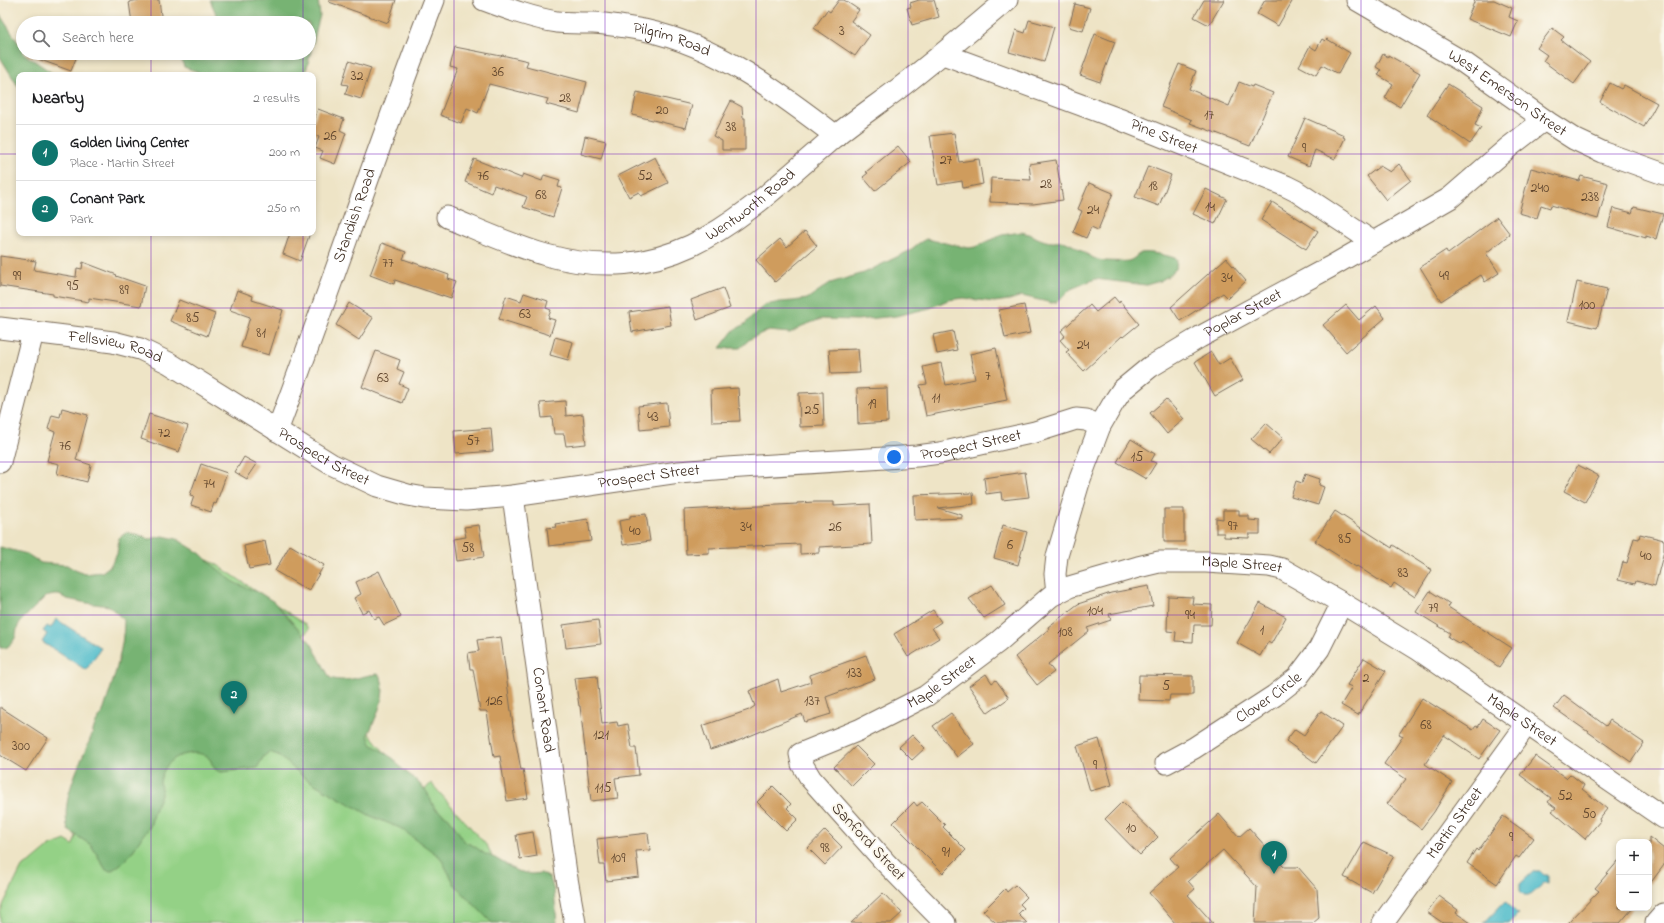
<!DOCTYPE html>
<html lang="en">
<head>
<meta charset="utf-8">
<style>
	body { margin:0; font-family:"Indie Flower",sans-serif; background:#f2f2f2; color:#202124 }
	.controls { position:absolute; right:12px; bottom:12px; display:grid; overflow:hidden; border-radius:8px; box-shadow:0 2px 6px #0003 }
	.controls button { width:36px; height:36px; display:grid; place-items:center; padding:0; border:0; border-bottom:1px solid #e0e0e0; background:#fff; color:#202124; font:20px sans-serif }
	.you { position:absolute; left:894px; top:457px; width:14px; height:14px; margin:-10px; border:3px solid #fff; border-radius:50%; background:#1a73e8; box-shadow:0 0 0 6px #1a73e833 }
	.badge { display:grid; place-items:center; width:26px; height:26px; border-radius:50%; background:#0f766e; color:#fff; font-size:13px; font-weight:700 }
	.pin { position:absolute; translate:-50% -33px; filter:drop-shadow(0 1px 2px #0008) }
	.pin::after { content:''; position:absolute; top:21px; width:14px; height:12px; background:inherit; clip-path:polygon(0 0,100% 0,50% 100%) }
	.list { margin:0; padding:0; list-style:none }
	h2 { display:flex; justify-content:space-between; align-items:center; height:52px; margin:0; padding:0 16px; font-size:17px }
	h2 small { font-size:13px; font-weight:400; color:#757577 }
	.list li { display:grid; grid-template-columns:26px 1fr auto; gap:12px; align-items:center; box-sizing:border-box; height:56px; padding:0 16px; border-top:1px solid #e0e0e0 }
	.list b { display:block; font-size:15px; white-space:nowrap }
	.list p { margin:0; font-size:13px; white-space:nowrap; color:#757577 }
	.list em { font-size:13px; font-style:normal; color:#757577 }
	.icon { flex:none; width:22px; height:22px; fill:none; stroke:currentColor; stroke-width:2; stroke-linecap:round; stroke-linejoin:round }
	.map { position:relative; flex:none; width:1664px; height:923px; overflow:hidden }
	.search { position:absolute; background:#fff; box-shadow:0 2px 6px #0003; left:16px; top:16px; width:300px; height:44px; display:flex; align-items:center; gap:10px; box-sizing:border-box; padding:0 14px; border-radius:22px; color:#757577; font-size:15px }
	.panel { position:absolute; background:#fff; box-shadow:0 2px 6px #0003; left:16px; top:72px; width:300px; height:164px; border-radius:8px }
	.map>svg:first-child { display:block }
</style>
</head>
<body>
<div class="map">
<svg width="1664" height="923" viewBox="0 0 1664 923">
	<rect width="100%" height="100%" fill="#fbf7ec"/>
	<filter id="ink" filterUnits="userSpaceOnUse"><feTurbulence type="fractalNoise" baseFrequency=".025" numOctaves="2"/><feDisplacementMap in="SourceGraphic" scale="8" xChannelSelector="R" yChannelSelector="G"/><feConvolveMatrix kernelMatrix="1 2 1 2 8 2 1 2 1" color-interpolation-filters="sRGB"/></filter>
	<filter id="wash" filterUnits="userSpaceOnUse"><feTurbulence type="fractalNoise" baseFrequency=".012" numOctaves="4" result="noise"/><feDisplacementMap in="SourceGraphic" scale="16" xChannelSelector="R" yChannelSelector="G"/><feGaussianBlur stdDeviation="0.9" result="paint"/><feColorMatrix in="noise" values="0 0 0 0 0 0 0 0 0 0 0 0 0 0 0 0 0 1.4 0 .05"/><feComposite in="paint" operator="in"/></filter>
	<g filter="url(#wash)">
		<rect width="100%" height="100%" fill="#eee4c6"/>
		<path fill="#94d186" stroke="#687e52" d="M172,543l44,21 89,60 4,5 -13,16 124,150 11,-12 57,64 31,76h-519v-10l4,-10 18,-36 10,-6 18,-15 15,-6 8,5z"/>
		<path fill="#77b373" stroke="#596e48" d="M210,0h108l2,15 -15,60h-104l-3,-3 -14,-5 -5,-14h130v-30h-89z
			M0,15l23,35v3l32,22h-36v13l-19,-31z
			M1021,232c12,2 20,10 32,10 6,0 10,-2 15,1 12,5 22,16 35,18 8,0 18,1 25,0 6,-1 8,-6 13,-8 6,-2 30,3 36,6l-1,10 -8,7 -8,5 -14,4 -51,-6 -24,10 -14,13 -5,1 -30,-7 -13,4 -15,2 -31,-4 -15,2 -18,8 -34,8 -39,4 -36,-1 -19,7 -12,7 -21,-2 -7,2 -12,6 -10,9h-20l13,-17 12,-7 9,-10 11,-9 15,-3 13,-1 14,-2 23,-16 34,-10 45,-22 10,-8 7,-4 43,9 6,-1 27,-12z
			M127,532l23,7 13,-3 14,3 24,15 8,8 26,21 25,10 14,9 37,41 19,35c17,6 31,-3 48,-4 13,14 -3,46 -10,61l3,9 23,15 7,9 14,11 12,13 8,17 14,9 16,24 9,4 11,8 10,4 22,13 15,3 9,-1 9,5 4,13 3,32h-65l-37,-38 -15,-28 -40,-29 -29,-12 -48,-27 -18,-11 -27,-23 -9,-3 -5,4 -7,12 -35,4c-8,-1 -9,-6 -12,-13 -7,-6 -14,-7 -23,-5 -15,2 -24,13 -27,28 0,4 2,8 1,12 -2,7 -6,13 -8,20 -1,4 -1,8 -3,12 -1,4 -5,6 -7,9 -11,18 -14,24 -32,36l-5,-1 -15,-25 -23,-15c-8,-31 12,-65 23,-93 2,-4 2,-8 4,-12 2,-5 7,-10 9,-16 9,-28 20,-59 20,-89l-15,-14 -22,-3 -20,-4 -8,-4h-5l-9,2 -24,24c-8,10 0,16 -15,27h-6v-101l27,7 14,9 26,2 8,5 10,4 17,-2 8,-6 7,-12 2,-16z"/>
		<path fill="#50bcca" stroke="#467374" d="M56,619l45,29 -15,22 -44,-28 5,-8 -4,-3 4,-5 4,2z
			M1534,871h7l3,3h4v9h-4l-13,12h-7l-4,-4v-7z
			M1505,901l13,13 -9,9h-25z"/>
		<g id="blocks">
			<path fill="#cf9c5d" d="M138,0h21l3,23h-30l-3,-21z
				M329,0h67l-8,23 -59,-21z
				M839,0h5l15,10 -8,11 19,14 -15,21 -41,-28 13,-18 3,2z
				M919,0h15l5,17 -27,8 -5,-17 4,-1 -1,-4z
				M1204,0h20l-15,25 -15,-8z
				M1265,0h28l-15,26 -21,-12z
				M1475,0h19l18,8 -3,9 9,4 -7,16 -44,-18z
				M1075,4l15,4 -7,23 -14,-4z
				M1029,20l25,7 -10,35 -35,-10 7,-22 9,3z
				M1552,28l12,9 -3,3 29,22 -16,22 -31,-23 4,-6 -10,-7z
				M1095,34l20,8 -15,40 -20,-7z
				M1322,39l3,2 2,-2 23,14 -12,21 -16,-9 -6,10 -17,-9 11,-20 6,4z
				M455,47l46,9 1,-1 26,6 -2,5 61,16 -8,31 -33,-9 2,-5 -59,-15 -11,29 -11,-5 -6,15 -21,-8 18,-46 -8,-2z
				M27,53h51l-7,18 -44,-16z
				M1383,54l5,3v-2l32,18 -20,34 -15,-9 8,-14 -15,-9 3,-5 -5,-3z
				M349,61l22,7 -10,31 -16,-5 3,-9 -6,-1z
				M1179,64l17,7 -7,18 40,17 10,-24 13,5 1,-2 20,8 -23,53 -60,-23 2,-3 -31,-13z
				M1610,83l11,6 3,-4 33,18 -13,24 -44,-25z
				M1448,84l35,22 -8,19 6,3 -11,16 -43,-29z
				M637,92l55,13 -6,23 -54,-13z
				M731,101l11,6 1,11h2v32h-23v-9l-9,-5z
				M318,109l26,10 -4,11 6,3 -11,31 -15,-6 3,-7 -8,-3 4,-11 -6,-3v-11z
				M1305,118l39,17 -1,2 2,1 -10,21 -20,-9 -6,16 -21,-9z
				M954,133l5,29 20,-3 4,25 -20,4 -1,-7 -24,4 -8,-49z
				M585,136l21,5 -5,18 -20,-5z
				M898,146l13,16 -36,29 -12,-14 5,-4 -2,-1z
				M655,157l13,26 -27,13 -2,-4 -10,5 -11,-21z
				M474,159l47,19 2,-4 19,7 2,-6 16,5 -2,7 4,1 -9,29 -30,-10 4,-10 -33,-12 -3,8 -26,-11z
				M1056,160l7,40 -30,4 -43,-2 1,-24 40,2 -2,-16z
				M1399,164l12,16 -25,20 -19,-24 13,-10 10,6z
				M1148,166l23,9 -12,31 -24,-9z
				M1531,168l48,13 2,-5 27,7 -10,36 -47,-14 -1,3 -9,-3 -4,13 -18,-5z
				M1089,183l24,10 -15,37 -7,-3 -5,11 -13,-6 9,-21 -4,-2z
				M1206,189l21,10 -12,25 -22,-10z
				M1272,202l46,29 -12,18 -45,-29z
				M1634,207l29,7 -7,25 -10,-3v2l-38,-11 5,-19 19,5z
				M1497,217l13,17 -24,19 13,20 -14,9 -4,-7 -40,26 -21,-34 26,-17 2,4z
				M805,231l12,15 -42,36 -19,-22 24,-21 7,8z
				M290,233h20l-10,28 -17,-7z
				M382,243l24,9 -3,7 46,16 -1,4 9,3 -6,16 -9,-3v1l-47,-16 -1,4 -24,-9z
				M0,256l36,5 -2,9 42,7 1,-9 5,1 1,-7 34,13 -1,1 29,10 -4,20 -52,-8v4l-36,-6v-2l-53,-8z
				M1226,258l20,23 -18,17 -5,-5 -43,28 -9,-14z
				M1577,282l30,7 -10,39 -29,-7z
				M723,288l7,20 -33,12 -6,-20z
				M237,290l16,6 -1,4 31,10 -14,45 -28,-8 9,-30 -20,-7z
				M524,293l24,8 -2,7 5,2 -3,8 7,2 -5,15 -51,-16 7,-23 15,5z
				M1114,297l5,6 1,-2 19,23 -16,13 -1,-1 -38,35 -18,-19 3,-2 -9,-10 5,-4 -4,-5 29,-26 6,7z
				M179,300l36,14 -8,22 -37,-15z
				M349,303l24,15 -14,22 -23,-15z
				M1024,305l6,28 -25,5 -6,-28z
				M1346,305l13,15 17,-14 9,12 -39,34 -23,-27z
				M668,306l3,19 -39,7 -3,-20z
				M953,331l4,19 -20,4 -4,-19z
				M555,337l18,5 -5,18 -18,-5z
				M996,348l11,52 -81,16 -6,-31 7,-1 -4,-17 18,-4 5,22 29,-6 -5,-25z
				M858,349l2,24 -29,1 -2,-24z
				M376,351l24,9 -3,9 7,3 -5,12 9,4 -6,15 -40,-16z
				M1211,352l8,13 11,-7 13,22 -28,16 -20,-34z
				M738,388l2,33 -28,1 -1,-32z
				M887,388l1,34 -30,2 -1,-35z
				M823,392l1,34 -24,1 -1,-34z
				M1166,399l18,20 -17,15 -17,-21z
				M565,401l1,15 17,-2 3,30 -20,2 -2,-12h-10l-2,-17 -10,1 -2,-15z
				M667,403l2,24 -29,3 -2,-24z
				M62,408l26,7 -12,45 15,5 -4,17 -30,-8 2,-10 -12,-3 8,-29 -7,-3 4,-14 8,2z
				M149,414l39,12 -9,26 -38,-13z
				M1266,423l17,15 -14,16 -18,-15z
				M491,428l2,23 -37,3 -2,-23z
				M1131,439l24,15 -4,7 5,2 -10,16 -29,-17z
				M244,457l13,7 -10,15 -12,-7z
				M201,464l26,9 -11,31 -2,-1 -3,9 -20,-7 3,-9 -4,-1z
				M1578,465l21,11 -14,26 -21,-11z
				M1025,472l4,25 -27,3 -1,-8 -15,2 -2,-16z
				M1305,474l15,5 -1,6 5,2 -6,18 -27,-8 5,-16 6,2z
				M973,493l1,11 -36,4 24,7v3l-47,2 -1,-25z
				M815,502h19v4l36,-2 2,40 -53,3v6l-19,1v-10l-91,4v5l-23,1 -2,-44 113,-6v-1z
				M1164,509h20v33h-20z
				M1223,510h16v6h10v4l11,1v13h-11v4l-25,-1v-4h-8v-15l7,1z
				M1335,511l57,37 1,-3 39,25 -17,27 -21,-14 -3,5 -34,-22 -1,1 -41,-26z
				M646,514l4,27 -27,4 -4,-24 11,-2v-3z
				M588,519l3,22 -42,5 -2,-18 9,-1 -1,-3z
				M479,525l5,32 -28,4 -3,-22 13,-2 -2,-10z
				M1003,525l24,7 -9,33 -24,-7z
				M1640,534l24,6v11l-9,35 -19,-5 -1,3 -17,-4 5,-18 4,1 7,-25 5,1z
				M265,541l5,24 -21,4 -5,-23z
				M290,545l34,20 -15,26 -34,-20z
				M379,571l22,46 -17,8 -5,-8 -5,2 -5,-9 -7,3 -8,-15 7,-4 -5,-12z
				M992,585l13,20 -21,13 -15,-19z
				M1149,586l4,20 -44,8 2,6 -24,8 2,3 -41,33 6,8 -17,13 -22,-28 34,-28 -1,-2 30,-23 33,-11z
				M1430,591l20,13 -2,3 64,41 -13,19 -37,-25 -2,2 -12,-7 2,-4 -34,-21z
				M1168,596l25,1 -1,7 20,1 -1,20h-17l-1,17 -18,-1 1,-9 -9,-1z
				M1260,603l26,14 -15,27 -3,-2 -8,14 -23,-13z
				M933,610l8,12 -9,6 7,10 -31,19 -14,-23z
				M598,620l3,24 -35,4 -3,-23z
				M501,637l12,89 8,44 2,-1 5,29 -21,3 -7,-45 -6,1 -7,-45 -1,-1h-6l-7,-42h-3l-2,-16 11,-2 -2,-11z
				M866,655l9,24 -49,18 5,17 -26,8 -3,-8 -69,29 -23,7 -8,-24 47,-16 6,-4 -6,-15 29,-12 3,13 30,-10 -1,-7z
				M1364,658l22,13 -28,44 -17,-10 11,-18 -5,-2z
				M986,674l6,9 4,-3 13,18 -21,15 -19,-27z
				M1139,675l54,1v19h-23l-1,6 -31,-1z
				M597,676l5,48 15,-2 1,4 10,-2 4,24h4l3,27 -24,3 3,20 -27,3 -11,-95h-1l-4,-28z
				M1564,695l42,31 4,-6 34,23 -13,19 -77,-54z
				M1422,698l51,32 3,-4 2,1 5,-8 17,11 -21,29 -35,-24 -19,29 27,18 -18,30 -13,17 -34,-25 19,-25 -22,-15 19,-28 -4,-2z
				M0,707l48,31 -22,33 -26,-16z
				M1321,711l22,15 -27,37 -30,-22 9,-12 9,6z
				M951,713l23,31 -17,13 -24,-31z
				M912,735l13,13 -13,12 -13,-13z
				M1099,739l13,46 -22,6 -13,-45z
				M856,746l18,18 -22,22 -18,-19z
				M1535,756l31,22 4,-4 14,11 -2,4 25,20 -8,10 1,2 -15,18 -33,-28 4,-3 -8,-6 3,-4 -31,-23z
				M773,786l18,18 -4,4 11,11 -12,12 -29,-29z
				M914,802l3,4 5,-4 23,23 -2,2 23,23 -23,23 -50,-50z
				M1122,802l36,35 -18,18 -35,-36z
				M1219,814l20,23 10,-9 35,39h14l19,22 2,29 -6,5h-58l2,-36 -34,-37 -35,31 7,8 -7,6 25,28h-38l-26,-30 29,-26 -8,-9z
				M1503,816l31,22 -15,20 -3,-2 -19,28 -30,-21 9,-14 2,2z
				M825,830l17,17 -17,18 -17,-17z
				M533,832l4,24 -17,3 -4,-24z
				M648,833l2,17 -14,1 3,26 -33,4 -2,-16h-4l-3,-26z
				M1649,837l15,12v16l-15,20z
				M1364,842l30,14 -22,37 -28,-16z
				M1619,860v48h14l-13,15h-52l31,-32 -4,-3z
				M1015,885l12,12 -7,7 4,4 -6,6 9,9h-31l-13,-12 22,-22 2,3z
				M883,893l19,20 -11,10h-40z
				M1439,896l19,14 -2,3 15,10h-28l-16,-11z"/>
		</g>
	</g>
	<g filter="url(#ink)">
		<use href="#blocks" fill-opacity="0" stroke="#7a6b59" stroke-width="1"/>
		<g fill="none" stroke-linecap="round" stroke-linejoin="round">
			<defs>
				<g id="minor">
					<path id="s1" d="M484,0c24,9 48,18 73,22 12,1 24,1 36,1 17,1 34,4 51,7 74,16 133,61 192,106"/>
					<path id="s2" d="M1357,0l106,62 86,61 25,16 28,13 62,22"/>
					<path id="s3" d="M943,54l176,65 167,67 10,5 77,51"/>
					<path id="s4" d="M447,217c32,13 66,29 99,38 130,36 198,-41 288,-118 22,-18 46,-34 68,-51 36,-28 70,-57 105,-86"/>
					<path id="s5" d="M0,328l113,14 27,7 29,14 162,101 46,22 31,9 17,3 41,2 47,-4 166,-24 48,-4 190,-12 23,-3 95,-21 41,-13 10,1 14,6"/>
					<path id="s6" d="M277,431c54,-143 102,-288 157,-431"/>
					<path d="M0,462l33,-129"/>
					<path id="s7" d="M513,496l53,377 9,50"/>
					<path id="s8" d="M1057,593l-2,-19 2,-18 23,-77 20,-53 14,-24 8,-12 28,-23 50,-30 130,-70 120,-69 59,-51 35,-27"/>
					<path id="s9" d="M1166,763l28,-15 80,-52 24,-19 21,-28 23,-46"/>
					<path id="s10" d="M945,923l-60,-61 -74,-83 -9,-15 -2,-10 59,-24 67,-34 72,-54 53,-46 18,-9 69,-20 21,-5h47l63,4 13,3 60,34 77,47 245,168"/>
					<path id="s11" d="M1383,923l144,-199"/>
					<path d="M1656,923l8,-9"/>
				</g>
			</defs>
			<use href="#minor" stroke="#7a6b59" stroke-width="23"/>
			<use href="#minor" stroke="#fff" stroke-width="21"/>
		</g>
	</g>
	<path fill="none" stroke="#7b2cbf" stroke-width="1" stroke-opacity="0.55" d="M151,0v23M303,0v23M454,0v923M605,0v923M756,0v923M908,0v923M1059,0v923M1210,0v923M1361,0v923M1513,0v923M151,53v22M303,53v22M0,154h19M313,154h1351M151,233v690M303,233v690M0,308h1664M0,462h1664M0,615h1664M0,769h1664"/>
	<g text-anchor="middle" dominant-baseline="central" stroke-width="4" stroke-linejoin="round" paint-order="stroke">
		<g font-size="14" fill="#60462e">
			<text x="842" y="31">3</text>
			<text x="498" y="72">36</text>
			<text x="357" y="76">32</text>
			<text x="565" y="98">28</text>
			<text x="662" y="110">20</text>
			<text x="1209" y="115">17</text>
			<text x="731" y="127">38</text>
			<text x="330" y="136">26</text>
			<text x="1304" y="148">9</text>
			<text x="946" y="160">27</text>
			<text x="483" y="176">76</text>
			<text x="645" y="176">52</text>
			<text x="1046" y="184">28</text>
			<text x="1153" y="186">18</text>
			<text x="1540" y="188">240</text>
			<text x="541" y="195">68</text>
			<text x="1590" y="197">238</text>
			<text x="1210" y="207">14</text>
			<text x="1093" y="210">24</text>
			<text x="388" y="263">77</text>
			<text x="17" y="276">99</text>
			<text x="1444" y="276">49</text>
			<text x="1227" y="278">34</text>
			<text x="73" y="286">95</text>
			<text x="124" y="290">89</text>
			<text x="1587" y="305">100</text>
			<text x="525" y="314">63</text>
			<text x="193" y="318">85</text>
			<text x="261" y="333">81</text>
			<text x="1083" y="345">24</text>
			<text x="988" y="376">7</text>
			<text x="383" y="378">63</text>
			<text x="936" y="398">11</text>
			<text x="872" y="404">19</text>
			<text x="812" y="410">25</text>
			<text x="653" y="417">43</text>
			<text x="164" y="433">72</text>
			<text x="473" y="441">57</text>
			<text x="65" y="446">76</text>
			<text x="1137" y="457">15</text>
			<text x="209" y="484">74</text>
			<text x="1233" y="526">97</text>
			<text x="746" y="527">34</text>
			<text x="835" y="527">26</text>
			<text x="635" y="531">40</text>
			<text x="1345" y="539">85</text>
			<text x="1010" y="545">6</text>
			<text x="468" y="548">58</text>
			<text x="1646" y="556">40</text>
			<text x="1403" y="573">83</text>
			<text x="1433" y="608">79</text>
			<text x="1095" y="611">104</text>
			<text x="1190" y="615">94</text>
			<text x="1262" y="630">1</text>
			<text x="1065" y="632">108</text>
			<text x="854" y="673">133</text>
			<text x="1366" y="678">2</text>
			<text x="1166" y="686">5</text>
			<text x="494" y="701">126</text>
			<text x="812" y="701">137</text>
			<text x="1426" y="725">68</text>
			<text x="601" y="735">121</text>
			<text x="21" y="746">300</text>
			<text x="1095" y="765">9</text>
			<text x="603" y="788">115</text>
			<text x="1565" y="796">52</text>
			<text x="1589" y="814">50</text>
			<text x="1131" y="828">10</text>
			<text x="1511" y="837">9</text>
			<text x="825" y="848">98</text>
			<text x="946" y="852">91</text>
			<text x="618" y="858">109</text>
		</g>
		<g font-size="16" fill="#3b2a1e" stroke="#fbf7ec">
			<text stroke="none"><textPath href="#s1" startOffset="193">Pilgrim Road</textPath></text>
			<text stroke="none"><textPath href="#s2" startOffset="177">West Emerson Street</textPath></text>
			<text stroke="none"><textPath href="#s3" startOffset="236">Pine Street</textPath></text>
			<text stroke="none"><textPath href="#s4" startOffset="327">Wentworth Road</textPath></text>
			<text stroke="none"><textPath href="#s6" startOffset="229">Standish Road</textPath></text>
			<text stroke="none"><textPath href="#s8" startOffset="360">Poplar Street</textPath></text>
			<text stroke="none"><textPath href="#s5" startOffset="117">Fellsview Road</textPath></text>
			<text stroke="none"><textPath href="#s5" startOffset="1015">Prospect Street</textPath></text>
			<text stroke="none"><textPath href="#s5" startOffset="355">Prospect Street</textPath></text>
			<text stroke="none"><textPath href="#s5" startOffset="691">Prospect Street</textPath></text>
			<text stroke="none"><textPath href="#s10" startOffset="720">Maple Street</textPath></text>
			<text stroke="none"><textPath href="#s10" startOffset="384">Maple Street</textPath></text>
			<text stroke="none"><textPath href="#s9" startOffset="122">Clover Circle</textPath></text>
			<text stroke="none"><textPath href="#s7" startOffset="216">Conant Road</textPath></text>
			<text stroke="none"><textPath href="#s10" startOffset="1044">Maple Street</textPath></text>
			<text stroke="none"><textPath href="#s11" startOffset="123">Martin Street</textPath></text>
			<text transform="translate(868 842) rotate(47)">Sanford Street</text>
		</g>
	</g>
</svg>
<div class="controls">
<button>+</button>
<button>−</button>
</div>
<div class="you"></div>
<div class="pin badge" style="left:1274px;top:874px">1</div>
<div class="pin badge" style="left:234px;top:714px">2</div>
<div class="search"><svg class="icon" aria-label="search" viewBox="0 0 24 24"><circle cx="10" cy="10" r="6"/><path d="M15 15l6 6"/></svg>Search here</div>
<section class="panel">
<h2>Nearby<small>2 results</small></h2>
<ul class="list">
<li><span class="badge">1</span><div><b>Golden Living Center</b><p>Place · Martin Street</p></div><em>200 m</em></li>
<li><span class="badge">2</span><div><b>Conant Park</b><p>Park</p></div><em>250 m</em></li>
</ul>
</section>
</div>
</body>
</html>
